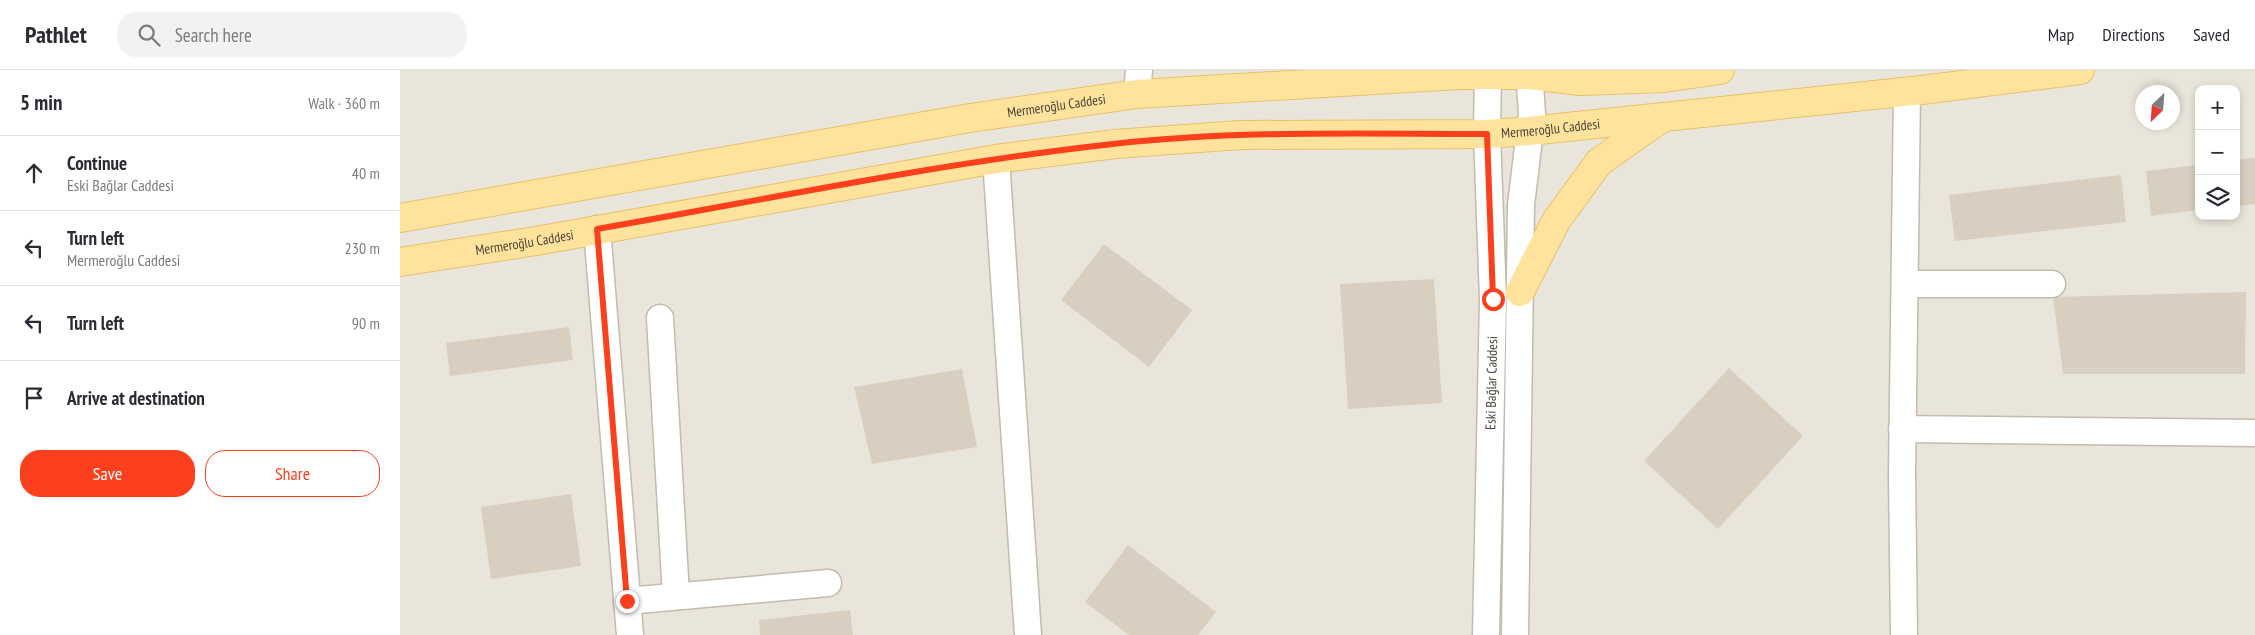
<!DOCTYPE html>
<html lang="en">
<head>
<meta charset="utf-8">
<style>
	body { margin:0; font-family:"PT Sans Narrow",sans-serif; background:#f2f2f3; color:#2b2b33 }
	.controls { position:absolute; right:15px; top:15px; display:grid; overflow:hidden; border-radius:10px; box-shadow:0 2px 8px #0003 }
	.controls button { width:45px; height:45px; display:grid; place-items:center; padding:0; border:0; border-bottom:1px solid #e1e1e2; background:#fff; color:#2b2b33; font:25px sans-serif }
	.compass { position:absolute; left:1735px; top:15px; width:45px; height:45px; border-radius:50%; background:#fff; box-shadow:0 2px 8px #0003; rotate:205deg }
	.stop { position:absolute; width:15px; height:15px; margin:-11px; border:4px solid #fc3f1d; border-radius:50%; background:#fff }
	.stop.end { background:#fc3f1d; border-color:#fff; box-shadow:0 1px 5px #0008 }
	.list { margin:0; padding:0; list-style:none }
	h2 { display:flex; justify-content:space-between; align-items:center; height:65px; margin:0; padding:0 20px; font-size:21px }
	h2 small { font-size:16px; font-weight:400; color:#7c7c81 }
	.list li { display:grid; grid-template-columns:32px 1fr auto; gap:15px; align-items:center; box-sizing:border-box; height:75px; padding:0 20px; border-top:1px solid #e1e1e2 }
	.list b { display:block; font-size:19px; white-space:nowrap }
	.list p { margin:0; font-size:16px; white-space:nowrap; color:#7c7c81 }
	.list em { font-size:16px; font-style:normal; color:#7c7c81 }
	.actions { display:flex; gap:10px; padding:15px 20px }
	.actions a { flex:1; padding:11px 0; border:1px solid #fc3f1d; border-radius:20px; text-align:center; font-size:18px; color:#fc3f1d }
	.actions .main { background:#fc3f1d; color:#fff }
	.icon { flex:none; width:28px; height:28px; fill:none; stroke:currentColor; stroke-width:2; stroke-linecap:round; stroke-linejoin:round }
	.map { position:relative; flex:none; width:1855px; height:565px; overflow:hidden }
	header { display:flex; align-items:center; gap:30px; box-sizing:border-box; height:70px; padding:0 25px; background:#fff; border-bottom:1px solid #e1e1e2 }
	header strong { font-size:24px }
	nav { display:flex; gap:28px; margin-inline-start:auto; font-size:18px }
	.search { width:350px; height:45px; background:#f2f2f3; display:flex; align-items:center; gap:12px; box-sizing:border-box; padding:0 18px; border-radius:20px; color:#7c7c81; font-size:19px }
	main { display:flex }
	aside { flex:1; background:#fff }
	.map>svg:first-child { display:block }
</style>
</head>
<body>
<header>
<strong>Pathlet</strong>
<div class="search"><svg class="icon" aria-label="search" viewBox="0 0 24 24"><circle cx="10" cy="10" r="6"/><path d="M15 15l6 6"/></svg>Search here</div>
<nav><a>Map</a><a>Directions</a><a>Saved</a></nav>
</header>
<main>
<aside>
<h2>5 min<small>Walk · 360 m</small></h2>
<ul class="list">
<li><svg class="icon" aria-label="ahead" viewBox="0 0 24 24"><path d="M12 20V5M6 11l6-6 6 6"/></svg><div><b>Continue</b><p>Eski Bağlar Caddesi</p></div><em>40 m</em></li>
<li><svg class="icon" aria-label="left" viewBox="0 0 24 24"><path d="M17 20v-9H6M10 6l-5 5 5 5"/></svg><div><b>Turn left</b><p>Mermeroğlu Caddesi</p></div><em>230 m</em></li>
<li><svg class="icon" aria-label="left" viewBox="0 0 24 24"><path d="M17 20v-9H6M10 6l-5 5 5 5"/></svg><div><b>Turn left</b></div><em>90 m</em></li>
<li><svg class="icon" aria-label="arrive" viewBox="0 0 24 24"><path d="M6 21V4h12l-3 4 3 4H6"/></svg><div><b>Arrive at destination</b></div></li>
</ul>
<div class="actions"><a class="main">Save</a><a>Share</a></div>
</aside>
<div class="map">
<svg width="1855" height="565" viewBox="0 0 1855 565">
	<rect width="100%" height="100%" fill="#f6f3ec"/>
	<path fill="#eae5da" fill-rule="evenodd" d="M0,0h1855v565h-1855zM1799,19h37v127h-37zM1742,22h30v30h-30z"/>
	<path fill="#d8cfc1" d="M1855,88v46l-19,2v-46z
		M1799,95v45l-48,6 -5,-45z
		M1721,105l5,47 -171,19 -6,-46z
		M704,174l88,66 -43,57 -88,-67z
		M1034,209l8,124 -94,6 -8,-125z
		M1846,222l-1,82h-182l-10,-77z
		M169,257l4,33 -123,16 -4,-33z
		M1329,298l74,68 -85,93 -74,-68z
		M562,299l15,78 -105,17 -18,-77z
		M171,424l10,72 -90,13 -10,-72z
		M728,475l88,67 -18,23h-69l-44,-33z
		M450,540l3,25h-93l-1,-15z"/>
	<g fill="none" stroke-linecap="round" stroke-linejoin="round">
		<defs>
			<g id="minor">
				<path d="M737,24l2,-24"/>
				<path d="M596,89l32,476"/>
				<path d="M197,159l33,406"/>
				<path d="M1506,214h146"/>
				<path d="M260,248l16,278"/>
				<path d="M1502,359l353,4"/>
				<path d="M227,531l201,-18"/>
				<path id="s1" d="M1086,565l7,-336 -6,-165 1,-64"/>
				<path d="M1115,565l6,-430 11,-91 -3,-44"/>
				<path d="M1504,565l-2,-160 5,-383"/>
			</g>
			<g id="major">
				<path id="s2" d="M0,148l570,-100 167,-24 322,-19h70l51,6 84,-3 56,-8"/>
				<path id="s3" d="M0,192l136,-21 460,-82 119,-15 126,-9 246,-1 42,-3 393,-41 158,-20"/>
				<path d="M1120,222l36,-71 43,-59 63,-44"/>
			</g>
		</defs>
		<use href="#minor" stroke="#c2bbae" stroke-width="29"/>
		<use href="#major" stroke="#e6c16a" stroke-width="30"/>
		<use href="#minor" stroke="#fff" stroke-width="26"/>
		<use href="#major" stroke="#ffe39c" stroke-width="28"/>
	</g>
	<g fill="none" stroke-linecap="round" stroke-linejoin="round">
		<path stroke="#fc3f1d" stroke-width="6" d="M227,531l-30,-372c172,-30 343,-66 516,-85 124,-14 250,-10 374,-10l6,165"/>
	</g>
	<g text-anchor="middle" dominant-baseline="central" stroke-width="4.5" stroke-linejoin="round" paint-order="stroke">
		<g font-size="14" fill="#4b4439" stroke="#fff">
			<text stroke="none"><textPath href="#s2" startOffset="666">Mermeroğlu Caddesi</textPath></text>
			<text stroke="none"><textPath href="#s3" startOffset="1161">Mermeroğlu Caddesi</textPath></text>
			<text stroke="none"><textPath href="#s3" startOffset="126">Mermeroğlu Caddesi</textPath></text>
			<text stroke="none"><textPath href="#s1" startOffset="252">Eski Bağlar Caddesi</textPath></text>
		</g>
	</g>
</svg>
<div class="controls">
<button>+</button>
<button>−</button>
<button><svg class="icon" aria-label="layers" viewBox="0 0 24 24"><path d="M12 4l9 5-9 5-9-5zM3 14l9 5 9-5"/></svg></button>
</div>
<svg class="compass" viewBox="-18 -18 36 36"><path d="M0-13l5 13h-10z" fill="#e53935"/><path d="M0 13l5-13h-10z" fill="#7c7c81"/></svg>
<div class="stop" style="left:1093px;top:229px"></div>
<div class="stop end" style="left:227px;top:531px"></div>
</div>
</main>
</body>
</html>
